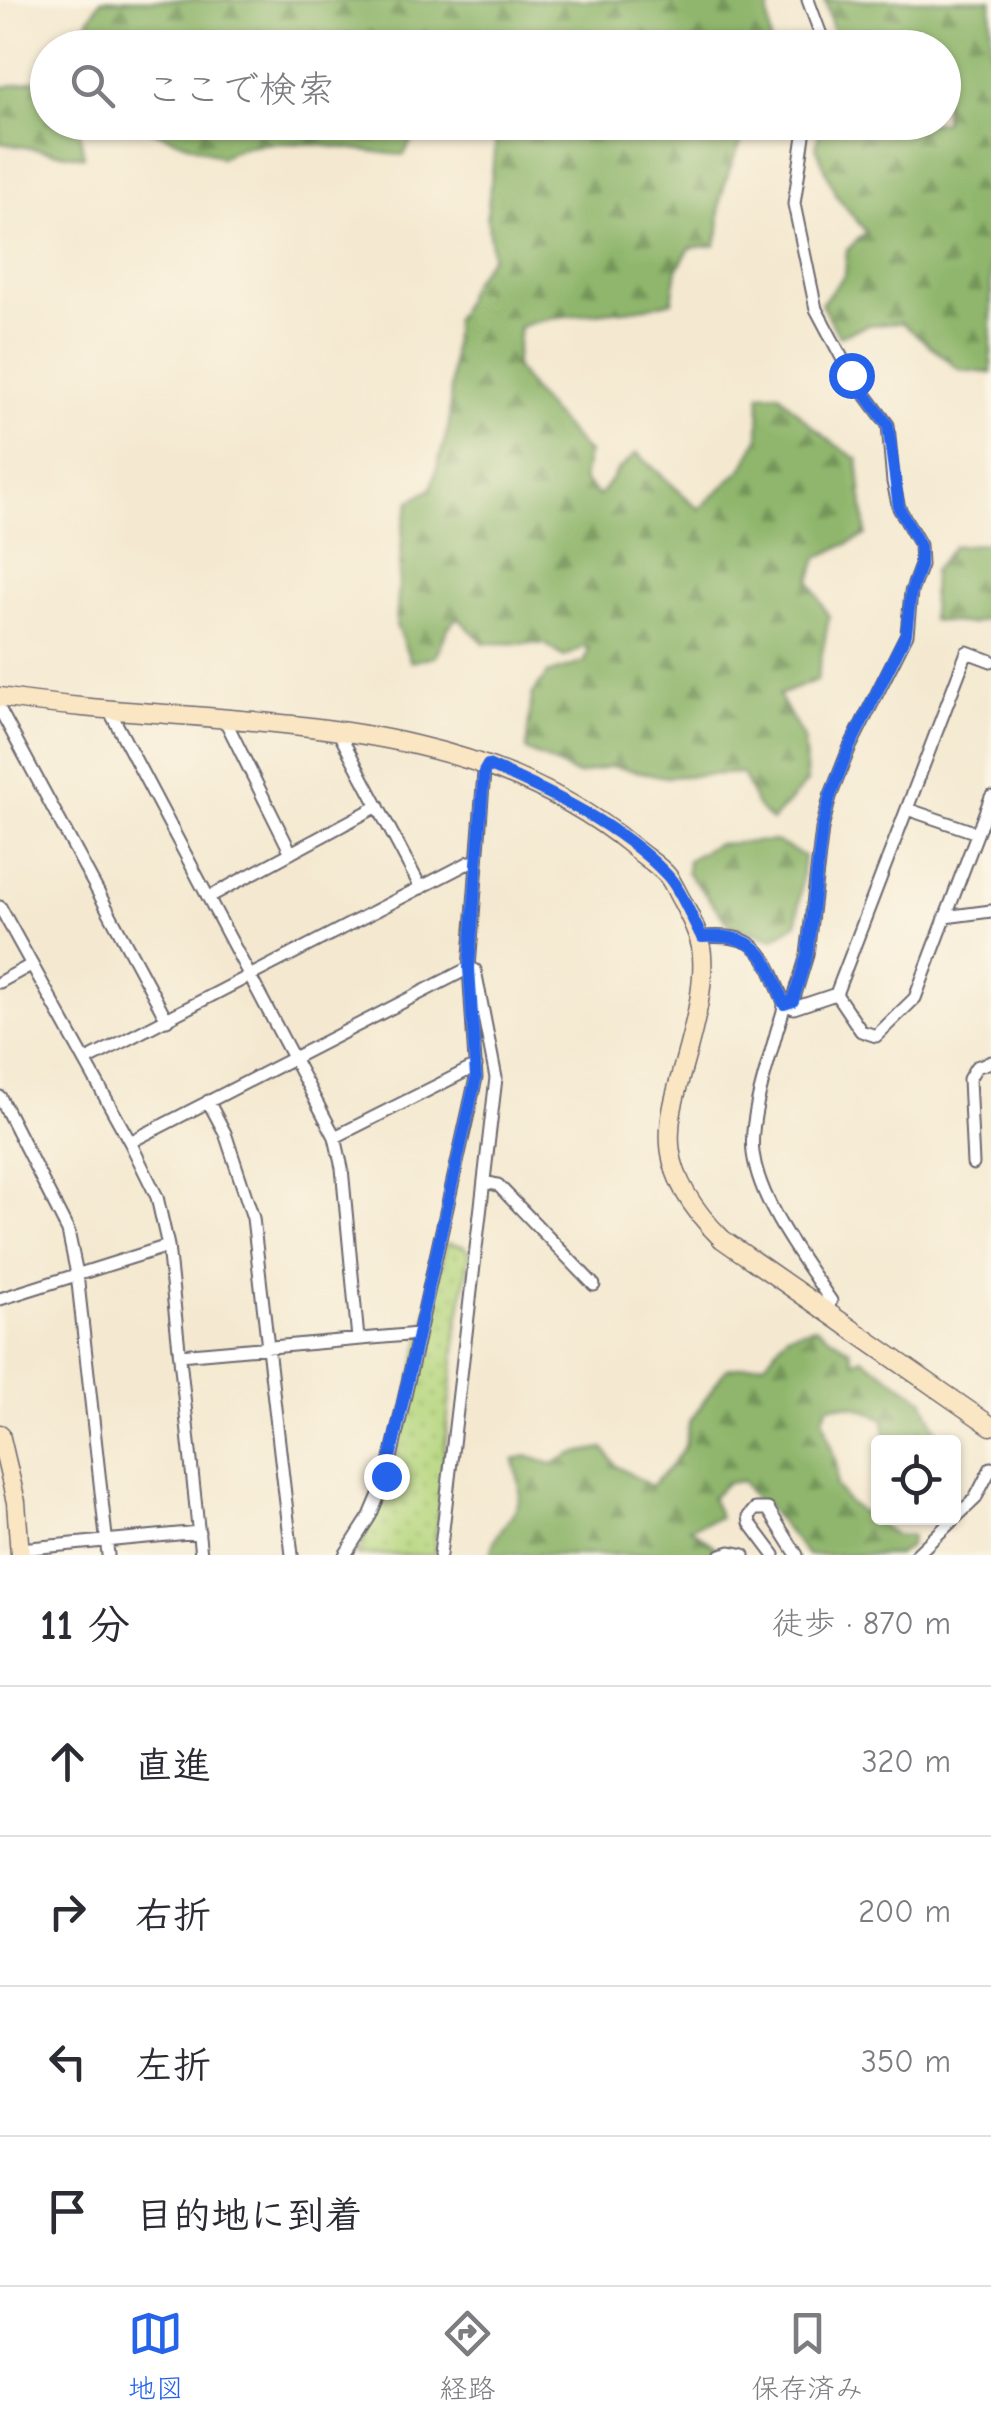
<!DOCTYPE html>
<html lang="ja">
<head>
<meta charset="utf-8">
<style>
	body { margin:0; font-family:"Comic Neue","Klee One",sans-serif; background:#f2f2f3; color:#2b2b33 }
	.controls { position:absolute; right:30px; bottom:30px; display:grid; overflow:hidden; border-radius:10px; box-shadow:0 2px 8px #0004 }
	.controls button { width:90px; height:90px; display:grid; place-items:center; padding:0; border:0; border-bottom:2px solid #e1e1e2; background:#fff; color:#2b2b33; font:50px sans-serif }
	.stop { position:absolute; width:30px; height:30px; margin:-22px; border:8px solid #2563eb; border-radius:50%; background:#fff }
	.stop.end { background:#2563eb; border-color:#fff; box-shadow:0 2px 10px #0008 }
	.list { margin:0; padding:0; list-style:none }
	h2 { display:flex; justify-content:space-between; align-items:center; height:130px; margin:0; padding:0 40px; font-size:42px }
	h2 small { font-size:32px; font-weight:400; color:#7c7c81 }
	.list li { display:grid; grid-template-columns:65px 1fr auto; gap:30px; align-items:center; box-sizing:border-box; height:150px; padding:0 40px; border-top:2px solid #e1e1e2 }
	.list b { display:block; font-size:38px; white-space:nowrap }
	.list em { font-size:32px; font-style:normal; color:#7c7c81 }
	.icon { flex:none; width:55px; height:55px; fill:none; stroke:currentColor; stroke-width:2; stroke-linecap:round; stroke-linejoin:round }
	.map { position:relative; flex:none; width:991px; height:1555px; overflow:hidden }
	.search { position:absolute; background:#fff; box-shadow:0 2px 8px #0004; left:30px; right:30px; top:30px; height:110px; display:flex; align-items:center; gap:25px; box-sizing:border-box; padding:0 35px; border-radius:55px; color:#7c7c81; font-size:38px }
	.sheet { height:730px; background:#fff }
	nav { display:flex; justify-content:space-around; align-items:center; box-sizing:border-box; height:140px; border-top:2px solid #e1e1e2; background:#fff; font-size:28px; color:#7c7c81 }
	nav a { display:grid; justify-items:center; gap:5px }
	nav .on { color:#2563eb }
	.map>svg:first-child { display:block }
</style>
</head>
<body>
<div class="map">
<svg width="991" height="1555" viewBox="0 0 991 1555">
	<defs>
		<pattern id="grass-dots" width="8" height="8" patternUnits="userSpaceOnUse" patternTransform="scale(2.5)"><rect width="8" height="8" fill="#b4d57c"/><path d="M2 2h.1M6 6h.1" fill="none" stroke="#9ab76c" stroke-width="1.8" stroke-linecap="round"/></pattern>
		<pattern id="forest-firs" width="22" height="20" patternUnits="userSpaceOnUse" patternTransform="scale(2.5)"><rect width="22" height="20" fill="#8fb66c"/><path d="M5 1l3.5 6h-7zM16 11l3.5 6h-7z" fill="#74945a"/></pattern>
	</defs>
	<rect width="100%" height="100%" fill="#fcf5e5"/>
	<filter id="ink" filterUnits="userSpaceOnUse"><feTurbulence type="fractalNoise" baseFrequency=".01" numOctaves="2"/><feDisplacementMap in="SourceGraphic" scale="20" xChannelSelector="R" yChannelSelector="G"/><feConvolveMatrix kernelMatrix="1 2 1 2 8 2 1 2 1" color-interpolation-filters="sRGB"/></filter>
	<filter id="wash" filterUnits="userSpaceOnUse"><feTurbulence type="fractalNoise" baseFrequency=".0048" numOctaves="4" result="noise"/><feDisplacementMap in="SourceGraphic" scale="40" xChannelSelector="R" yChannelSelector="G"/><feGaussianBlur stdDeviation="2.25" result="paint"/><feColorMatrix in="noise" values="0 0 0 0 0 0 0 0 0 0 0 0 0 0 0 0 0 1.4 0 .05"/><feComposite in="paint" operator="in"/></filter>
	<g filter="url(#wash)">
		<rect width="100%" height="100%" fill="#f4e9d0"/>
		<path fill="url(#grass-dots)" stroke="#6b7c5c" stroke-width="2.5" d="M447,1243l16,3 7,7 -13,75 -23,227h-77l35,-80 30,-140z"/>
		<path fill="url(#forest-firs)" stroke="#586c54" stroke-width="2.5" d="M101,0h670l-3,14 3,33h-700z
			M825,0h166v373l-31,-3 -58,-47 -34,2 -29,11 -18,-32 24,-29 2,-25 19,-18 -30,-37 -20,-48 5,-24 123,-1v-74l-110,-1v-13z
			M47,70l1,52 34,1 -2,11 4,23 -84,-14v-55l36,-8z
			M136,123h615c-12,24 -24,48 -30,75 -4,19 2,27 -6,47l-25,3 -13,21 -5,32c-50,15 -103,8 -152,26l-5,40 23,31 50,55 -5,27 16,16 19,-26 19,-17 62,56 44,-41 16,-31 1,-43 19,-1c24,27 48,48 79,66l8,76 -49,23 -7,23 19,36 -12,63 -38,15 25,45 3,42 -35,39 -15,-15 -15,-33 -76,4 -56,-11 -32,9 -52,-25 6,-55 15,-21 38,-12 4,-14 -5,-1 -20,10 -19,-13 -61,-1 -27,-26 -9,11 -12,28 -25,6 -15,-37 7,-99 7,-25 21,-12 18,-64 5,-102 17,-39 21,-29 -5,-40 9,-75 -83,-2 -9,17c-47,-3 -145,-27 -183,3 -28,-15 -58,-20 -85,-35z
			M991,543v74l-21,7 -39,-4 2,-49 21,-25z
			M775,841l29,15 -7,67 -24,16 -42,-13 -44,-54 1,-12 28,-16z
			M815,1327l35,23 4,12 8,-4 61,41 17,40 -30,-1 -4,4h-20l-2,-23c-19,-10 -34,-17 -56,-13l-5,11 14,51 -1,18 12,16 47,33 17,1 -3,10 -11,9h-91l-40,-49 -13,-7 -11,-18 -17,2 -15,15 9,19 -30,11 35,27h-234c0,-23 27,-37 29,-61 1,-10 -4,-24 -6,-34l12,-4 26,8 20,-10 32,-6 12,18 35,20 19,-19 15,-21 4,-23 37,-54 40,-7 21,-28z"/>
	</g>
	<g filter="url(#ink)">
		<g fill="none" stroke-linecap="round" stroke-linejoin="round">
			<defs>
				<path id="street" d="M808,0l13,35 -1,13
					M108,708l227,429 7,31 16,171
					M0,710l167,310
					M225,720l66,133
					M343,731l-1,8 79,149
					M907,809l70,24
					M209,897l169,-91
					M0,907l130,235 27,55 11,49 33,309
					M945,917l46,-6
					M701,937c43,-3 60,4 75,46 2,6 7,15 8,21 0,9 -6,21 -8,30 -9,34 -27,85 -23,119 7,51 50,106 78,148l-5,10
					M0,982l31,-17
					M836,994l25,37 15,5 39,-38 76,-201
					M784,1005l9,-4 14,-46 15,-126 8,-32 19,-48 58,-115 4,-42 10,-27 -1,-20 -21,-37 -6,-26 -5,-57 -37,-50 -35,-66 -22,-105 12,-82
					M788,1006l6,2 42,-14 131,-342 24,9
					M85,1061l385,-199 7,-1
					M0,1097l68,134 9,43 31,281
					M208,1101l17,32 28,85 39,337
					M335,1137l141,-71
					M130,1142l339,-174 6,2 21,108 -56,477
					M973,1164l-4,-85 7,-12 15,-5
					M485,1182l13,3 96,100
					M0,1299l168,-53
					M180,1355l238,-21
					M20,1549l179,-17
					M345,1555l25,-39 17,-40 89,-398 -7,-110 15,-196 3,-7
					M721,1555l10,-3 13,3
					M774,1555l-24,-32 -1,-7 6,-7h13l29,46
					M916,1555l59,-56 16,-31"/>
				<path id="secondary" d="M0,697c211,33 456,4 632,149 11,10 25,18 35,29 6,7 10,18 15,26 20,38 24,50 18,94 -16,105 -70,152 22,244l269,187
					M0,1434l16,68 4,53"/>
			</defs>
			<use href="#street" stroke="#6c686f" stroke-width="15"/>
			<use href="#secondary" stroke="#6c686f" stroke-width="21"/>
			<use href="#street" stroke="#fff" stroke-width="11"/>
			<use href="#secondary" stroke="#fbe6c4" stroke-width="18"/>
		</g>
	</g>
	<g fill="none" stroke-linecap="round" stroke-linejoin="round" filter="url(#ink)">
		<path stroke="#2563eb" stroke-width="12" d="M386,1476l90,-398 -7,-110 15,-196 4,-7c62,27 132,60 179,110 15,16 24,43 35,62 57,-4 64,18 82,67l9,-3 14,-46 15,-126 8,-32 19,-49 57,-114 5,-42 9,-26v-20l-21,-38 -11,-83 -37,-50"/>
	</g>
</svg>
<div class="controls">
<button><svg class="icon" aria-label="locate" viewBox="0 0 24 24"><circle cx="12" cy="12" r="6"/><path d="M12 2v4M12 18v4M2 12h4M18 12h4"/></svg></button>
</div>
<div class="stop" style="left:851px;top:375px"></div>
<div class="stop end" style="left:386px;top:1476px"></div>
<div class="search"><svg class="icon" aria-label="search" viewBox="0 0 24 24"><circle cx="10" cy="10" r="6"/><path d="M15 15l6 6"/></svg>ここで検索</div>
</div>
<section class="sheet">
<h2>11 分<small>徒歩 · 870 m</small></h2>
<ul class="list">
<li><svg class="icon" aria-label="ahead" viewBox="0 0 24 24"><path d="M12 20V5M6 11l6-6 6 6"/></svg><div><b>直進</b></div><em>320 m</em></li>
<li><svg class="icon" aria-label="right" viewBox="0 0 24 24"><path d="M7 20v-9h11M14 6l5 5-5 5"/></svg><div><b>右折</b></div><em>200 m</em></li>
<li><svg class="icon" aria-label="left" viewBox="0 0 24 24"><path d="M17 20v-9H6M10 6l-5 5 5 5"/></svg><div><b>左折</b></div><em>350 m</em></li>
<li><svg class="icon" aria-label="arrive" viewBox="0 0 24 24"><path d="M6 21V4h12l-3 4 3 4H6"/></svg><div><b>目的地に到着</b></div></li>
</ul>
</section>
<nav>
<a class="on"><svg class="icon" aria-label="map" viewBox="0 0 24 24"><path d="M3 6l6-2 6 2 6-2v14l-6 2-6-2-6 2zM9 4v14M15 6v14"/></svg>地図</a>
<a><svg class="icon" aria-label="directions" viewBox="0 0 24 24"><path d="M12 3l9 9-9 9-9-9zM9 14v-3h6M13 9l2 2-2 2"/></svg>経路</a>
<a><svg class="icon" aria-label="saved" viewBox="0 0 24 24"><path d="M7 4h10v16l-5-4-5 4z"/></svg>保存済み</a>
</nav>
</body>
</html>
